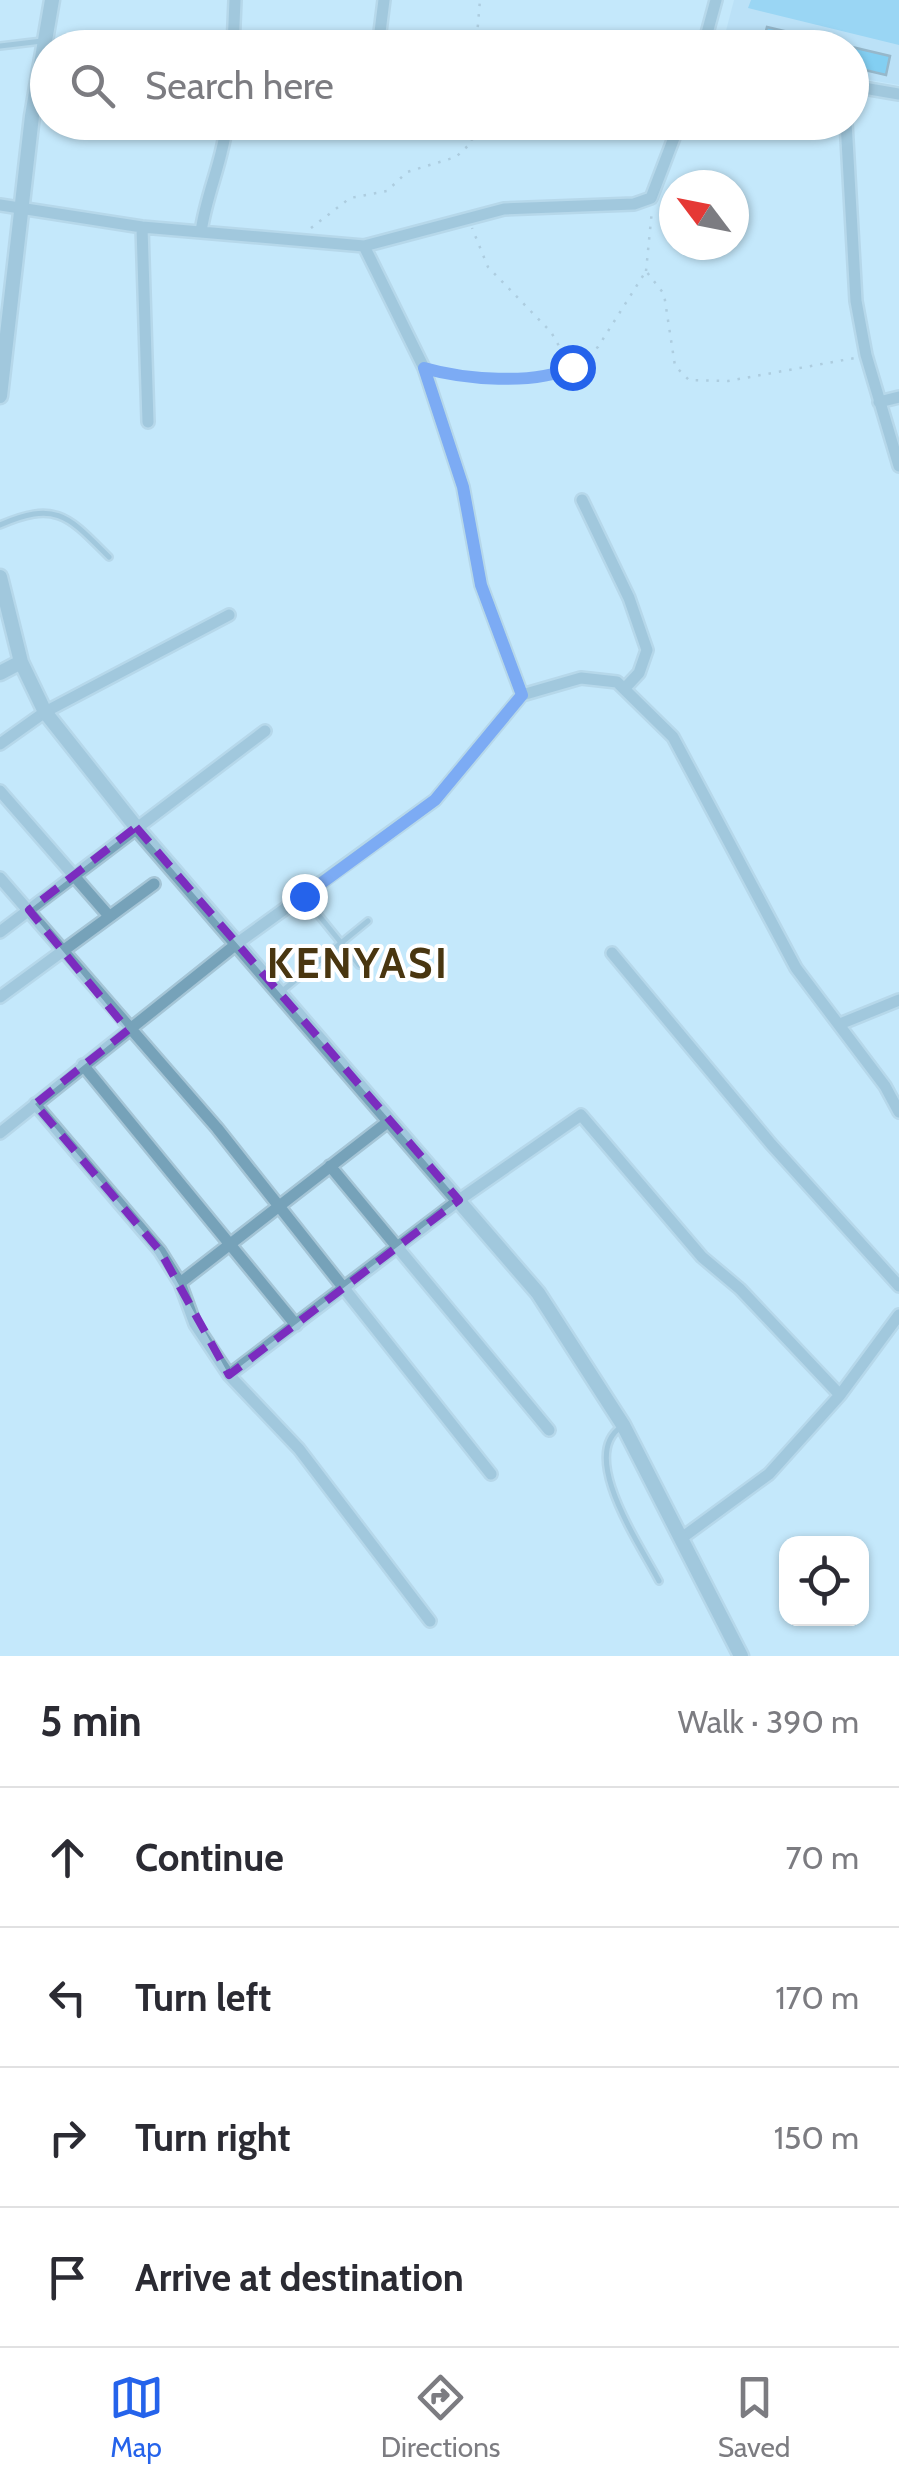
<!DOCTYPE html>
<html lang="en">
<head>
<meta charset="utf-8">
<style>
	body { margin:0; font-family:Cabin,sans-serif; background:#f2f2f3; color:#2b2b33 }
	.controls { position:absolute; right:30px; bottom:30px; display:grid; overflow:hidden; border-radius:20px; box-shadow:0 2px 8px #0004 }
	.controls button { width:90px; height:90px; display:grid; place-items:center; padding:0; border:0; border-bottom:2px solid #e1e1e2; background:#fff; color:#2b2b33; font:50px sans-serif }
	.compass { position:absolute; left:659px; top:170px; width:90px; height:90px; border-radius:50%; background:#fff; box-shadow:0 2px 8px #0004; rotate:302deg }
	.stop { position:absolute; width:30px; height:30px; margin:-22px; border:8px solid #2563eb; border-radius:50%; background:#fff }
	.stop.end { background:#2563eb; border-color:#fff; box-shadow:0 2px 10px #0008 }
	.list { margin:0; padding:0; list-style:none }
	h2 { display:flex; justify-content:space-between; align-items:center; height:130px; margin:0; padding:0 40px; font-size:42px }
	h2 small { font-size:32px; font-weight:400; color:#7c7c81 }
	.list li { display:grid; grid-template-columns:65px 1fr auto; gap:30px; align-items:center; box-sizing:border-box; height:140px; padding:0 40px; border-top:2px solid #e1e1e2 }
	.list b { display:block; font-size:38px; white-space:nowrap }
	.list em { font-size:32px; font-style:normal; color:#7c7c81 }
	.icon { flex:none; width:55px; height:55px; fill:none; stroke:currentColor; stroke-width:2; stroke-linecap:round; stroke-linejoin:round }
	.map { position:relative; flex:none; width:899px; height:1656px; overflow:hidden }
	.search { position:absolute; background:#fff; box-shadow:0 2px 8px #0004; left:30px; right:30px; top:30px; height:110px; display:flex; align-items:center; gap:25px; box-sizing:border-box; padding:0 35px; border-radius:55px; color:#7c7c81; font-size:38px }
	.sheet { height:690px; background:#fff }
	nav { display:flex; justify-content:space-around; align-items:center; box-sizing:border-box; height:140px; border-top:2px solid #e1e1e2; background:#fff; font-size:28px; color:#7c7c81 }
	nav a { display:grid; justify-items:center; gap:5px }
	nav .on { color:#2563eb }
	.map>svg:first-child { display:block }
</style>
</head>
<body>
<div class="map">
<svg width="899" height="1656" viewBox="0 0 899 1656">
	<rect width="100%" height="100%" fill="#c4e8fb"/>
	<path fill="#b0daf1" d="M734,0h165v85l-47,-8v-29h-125l-4,-6z"/>
	<path fill="#67c0eb" d="M751,0h148v45l-151,-37z"/>
	<path fill="#34b1e6" stroke="#5e7e90" stroke-width="2.5" d="M767,27l68,16 -1,5 -72,-2z
		M852,47l38,9 -4,19 -34,-8z"/>
	<g fill="none" stroke-linecap="round" stroke-linejoin="round">
		<defs>
			<path id="service" d="M0,46l42,-5
				M0,525c57,-25 69,-8 109,32
				M304,897l55,68
				M281,992l87,-71
				M621,1427c-43,29 20,119 38,154"/>
			<path id="minor" d="M233,48l2,-48
				M378,48l6,-48
				M703,48l13,-48
				M852,86l47,8
				M846,122l10,179 10,54 33,111
				M0,205l142,22 222,19 60,122 39,119 18,98 41,110
				M142,227l6,195
				M201,232c5,-38 22,-71 26,-110
				M364,246l140,-37 130,-5 17,-6 29,-76
				M879,402l20,-5
				M582,500l47,98 18,52 -8,23 -14,15
				M0,744l45,-32 184,-97
				M0,791l109,125
				M0,878l217,250 274,346
				M0,932l265,-201
				M612,953l159,191 128,142
				M0,997l154,-113
				M840,1024l59,-24
				M83,1065l213,260
				M35,1104l125,147 20,32 15,41 34,51 70,74 131,172
				M0,1133l239,-191 196,-142 87,-105 59,-17 36,4 56,55 123,231 89,118 14,26
				M330,1166l219,264
				M180,1283l209,-162
				M229,1375l230,-175 122,-85 121,142 38,32 100,106
				M683,1537l86,-63 71,-79 59,-80"/>
			<path id="tertiary" d="M0,396l32,-280 20,-116
				M0,577l21,85 24,50 91,115 402,466 85,132 118,231
				M0,673l21,-11"/>
		</defs>
		<use href="#service" stroke="#a5c5d6" stroke-width="10"/>
		<use href="#minor" stroke="#a5c5d6" stroke-width="16"/>
		<use href="#tertiary" stroke="#a5c5d6" stroke-width="19"/>
		<path stroke="#90adbd" stroke-width="2.5" stroke-dasharray="2.5 8" stroke-linecap="butt" d="M476,48l4,-48
			M311,228l39,-30 37,-7 20,-19 49,-15 16,-15 -1,-20
			M646,271l6,-61
			M571,367l27,-20 48,-76 18,23 11,72 14,14 39,1 127,-23
			M440,373l85,5 46,-11 -20,-35 -63,-65 -16,-39"/>
		<use href="#service" stroke="#76a2b9" stroke-width="5"/>
		<use href="#minor" stroke="#76a2b9" stroke-width="11"/>
		<use href="#tertiary" stroke="#76a2b9" stroke-width="14"/>
	</g>
	<g fill="none" stroke-linecap="round" stroke-linejoin="round">
		<path stroke="#2563eb" stroke-width="12" d="M304,896l131,-96 87,-105 -41,-110 -18,-98 -39,-119c38,11 111,18 148,-1"/>
	</g>
	<path d="M0 0H899V1656H0ZM136,827l323,373 -230,175 -69,-124 -125,-147 93,-74 -99,-120z" fill="#c4e8fb" fill-opacity=".55" fill-rule="evenodd"/>
	<path fill="none" stroke="#7b2cbf" stroke-width="8" stroke-dasharray="20 12" stroke-linejoin="round" d="M136,827l323,373 -230,175 -69,-124 -125,-147 93,-74 -99,-120z"/>
	<g text-anchor="middle" dominant-baseline="central" stroke-width="8" stroke-linejoin="round" paint-order="stroke">
		<g font-size="42" font-weight="bold" letter-spacing="2.5" fill="#493610" stroke="#fff">
			<text x="358" y="963">KENYASI</text>
		</g>
	</g>
</svg>
<div class="controls">
<button><svg class="icon" aria-label="locate" viewBox="0 0 24 24"><circle cx="12" cy="12" r="6"/><path d="M12 2v4M12 18v4M2 12h4M18 12h4"/></svg></button>
</div>
<svg class="compass" viewBox="-18 -18 36 36"><path d="M0-13l5 13h-10z" fill="#e53935"/><path d="M0 13l5-13h-10z" fill="#7c7c81"/></svg>
<div class="stop" style="left:572px;top:367px"></div>
<div class="stop end" style="left:304px;top:896px"></div>
<div class="search"><svg class="icon" aria-label="search" viewBox="0 0 24 24"><circle cx="10" cy="10" r="6"/><path d="M15 15l6 6"/></svg>Search here</div>
</div>
<section class="sheet">
<h2>5 min<small>Walk · 390 m</small></h2>
<ul class="list">
<li><svg class="icon" aria-label="ahead" viewBox="0 0 24 24"><path d="M12 20V5M6 11l6-6 6 6"/></svg><div><b>Continue</b></div><em>70 m</em></li>
<li><svg class="icon" aria-label="left" viewBox="0 0 24 24"><path d="M17 20v-9H6M10 6l-5 5 5 5"/></svg><div><b>Turn left</b></div><em>170 m</em></li>
<li><svg class="icon" aria-label="right" viewBox="0 0 24 24"><path d="M7 20v-9h11M14 6l5 5-5 5"/></svg><div><b>Turn right</b></div><em>150 m</em></li>
<li><svg class="icon" aria-label="arrive" viewBox="0 0 24 24"><path d="M6 21V4h12l-3 4 3 4H6"/></svg><div><b>Arrive at destination</b></div></li>
</ul>
</section>
<nav>
<a class="on"><svg class="icon" aria-label="map" viewBox="0 0 24 24"><path d="M3 6l6-2 6 2 6-2v14l-6 2-6-2-6 2zM9 4v14M15 6v14"/></svg>Map</a>
<a><svg class="icon" aria-label="directions" viewBox="0 0 24 24"><path d="M12 3l9 9-9 9-9-9zM9 14v-3h6M13 9l2 2-2 2"/></svg>Directions</a>
<a><svg class="icon" aria-label="saved" viewBox="0 0 24 24"><path d="M7 4h10v16l-5-4-5 4z"/></svg>Saved</a>
</nav>
</body>
</html>
